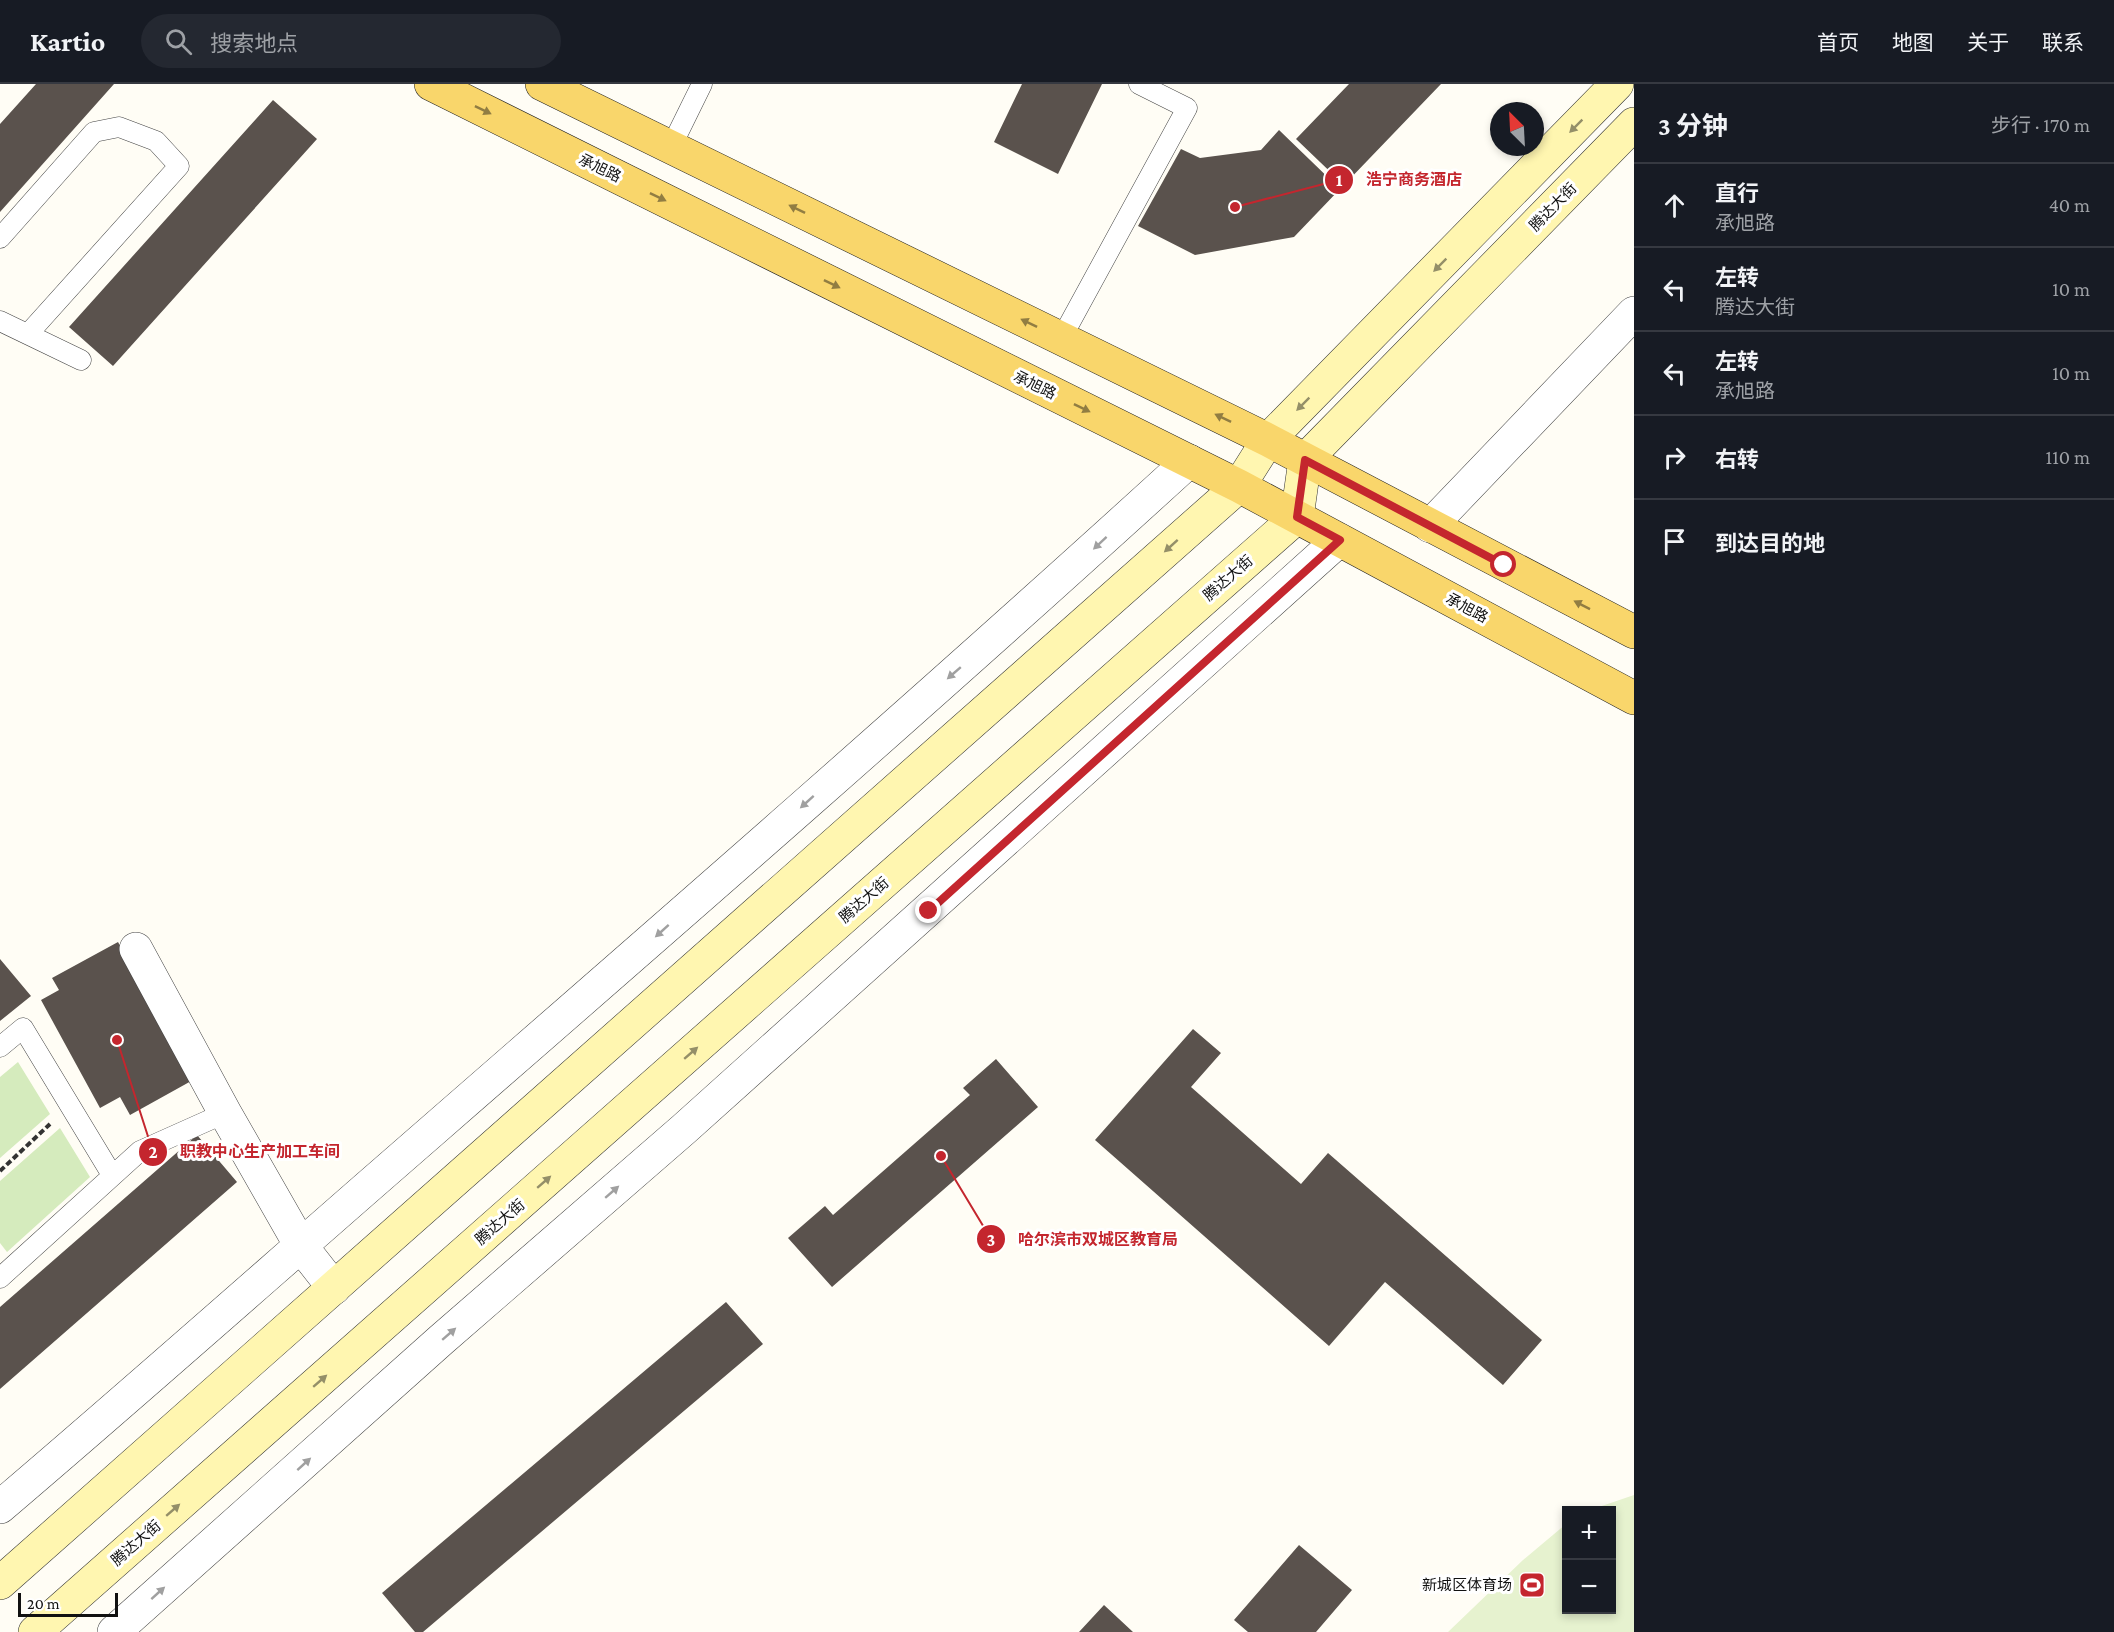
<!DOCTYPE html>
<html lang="zh">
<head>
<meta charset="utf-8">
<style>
	body { margin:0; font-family:"Crimson Pro","Noto Sans SC",serif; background:#242831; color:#f1f3f6 }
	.controls { position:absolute; right:18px; bottom:18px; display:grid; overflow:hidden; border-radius:0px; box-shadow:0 3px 9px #0003 }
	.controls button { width:54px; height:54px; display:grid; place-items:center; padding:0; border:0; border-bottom:2px solid #363941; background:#171b24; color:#f1f3f6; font:30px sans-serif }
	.compass { position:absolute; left:1490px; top:18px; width:54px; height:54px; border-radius:50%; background:#171b24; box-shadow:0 3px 9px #0003; rotate:336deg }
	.scale { position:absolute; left:18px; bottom:15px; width:100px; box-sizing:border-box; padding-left:6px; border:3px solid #111; border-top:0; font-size:16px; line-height:21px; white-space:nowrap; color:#111; -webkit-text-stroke:4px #fff; paint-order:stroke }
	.stop { position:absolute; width:18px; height:18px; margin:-14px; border:4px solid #c4262e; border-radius:50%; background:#fff }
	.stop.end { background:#c4262e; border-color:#fff; box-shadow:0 2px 6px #0008 }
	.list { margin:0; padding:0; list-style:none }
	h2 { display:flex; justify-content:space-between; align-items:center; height:78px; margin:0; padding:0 24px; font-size:26px }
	h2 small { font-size:20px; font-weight:400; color:#9ea1a6 }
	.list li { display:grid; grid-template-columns:39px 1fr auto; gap:18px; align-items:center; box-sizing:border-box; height:84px; padding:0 24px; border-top:2px solid #363941 }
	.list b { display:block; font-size:22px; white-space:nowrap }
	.list p { margin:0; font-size:20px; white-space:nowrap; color:#9ea1a6 }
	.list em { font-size:20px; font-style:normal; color:#9ea1a6 }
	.icon { flex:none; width:33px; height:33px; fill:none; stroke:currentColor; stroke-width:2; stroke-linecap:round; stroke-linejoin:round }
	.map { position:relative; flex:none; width:1634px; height:1548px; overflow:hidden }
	header { display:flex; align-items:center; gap:36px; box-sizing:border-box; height:84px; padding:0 30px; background:#171b24; border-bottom:2px solid #363941 }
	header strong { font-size:28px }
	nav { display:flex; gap:33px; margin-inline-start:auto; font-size:21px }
	.search { width:420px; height:54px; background:#242831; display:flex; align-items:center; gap:15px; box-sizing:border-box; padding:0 21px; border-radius:33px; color:#9ea1a6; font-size:22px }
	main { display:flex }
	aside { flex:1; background:#171b24 }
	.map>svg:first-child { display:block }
</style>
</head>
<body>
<header>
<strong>Kartio</strong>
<div class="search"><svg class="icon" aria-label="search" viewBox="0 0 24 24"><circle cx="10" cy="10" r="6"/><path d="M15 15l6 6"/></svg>搜索地点</div>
<nav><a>首页</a><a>地图</a><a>关于</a><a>联系</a></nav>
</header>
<main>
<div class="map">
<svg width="1634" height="1548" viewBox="0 0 1634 1548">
	<rect width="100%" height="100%" fill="#fffdf5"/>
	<path fill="#d5ebbd" d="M18,978l32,52 -50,44v-81z
		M60,1044l30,49 -83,75 -7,-9v-62z"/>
	<path fill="#e6f2cf" d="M1634,1411v137h-186l75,-72 43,-36v86h46v-100h-22z"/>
	<path fill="#5a524d" d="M36,0h78l-114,128v-88z
		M1022,0h80l-44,90 -64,-32z
		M1349,0h92l-97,101 -48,-46z
		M273,16l44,39 -204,227 -44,-39z
		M1279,46l61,59 -46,48 -99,18 -57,-29 43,-77 19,9 61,-8z
		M118,858l75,138 -63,35 -10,-18 -20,11 -59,-108 18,-10 -7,-12z
		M0,875l31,37 -31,25z
		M1193,945l28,24 -30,34 110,97 27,-31 214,187 -39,45 -118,-103 -56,64 -234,-206z
		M996,975l42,48 -206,180 -44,-49 37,-32 8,9 137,-120 -7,-7z
		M197,1051l40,47 -237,207v-82z
		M726,1218l37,42 -340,288h-8l-33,-39z
		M1299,1461l53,45 -36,42h-68l-14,-12z
		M1104,1521l29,27h-54z"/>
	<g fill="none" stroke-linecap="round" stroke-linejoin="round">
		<defs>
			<path id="lane" d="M671,63l31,-63
				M0,154l94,-106 25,-5 37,14 23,25 -151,168
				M0,237l81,39
				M1061,255l126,-231 -48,-24
				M0,963l23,-19 89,147
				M0,1194l140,-127 85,-38"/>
			<path id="street" d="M1430,442l204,-213
				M136,865l89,164 76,133 33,42
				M0,1423c127,-108 252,-219 378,-329 272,-237 545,-474 811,-717
				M114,1548l327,-292 243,-211 655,-589"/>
			<path id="secondary" d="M0,1499l1239,-1097 29,-46 349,-356
				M35,1548l1262,-1115 8,-57 329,-336"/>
			<path id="primary" d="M431,0l808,402 395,212
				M542,0l726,356 366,192"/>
		</defs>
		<use href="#lane" stroke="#444" stroke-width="21"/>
		<use href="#street" stroke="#444" stroke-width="34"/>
		<use href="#secondary" stroke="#333" stroke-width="34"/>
		<use href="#primary" stroke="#222" stroke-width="34"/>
		<path stroke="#333" stroke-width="4" stroke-dasharray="6 3" stroke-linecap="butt" d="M0,1087l50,-47"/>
		<use href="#lane" stroke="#fff" stroke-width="20"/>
		<use href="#street" stroke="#fff" stroke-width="33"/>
		<use href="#secondary" stroke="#fff6b0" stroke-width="33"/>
		<use href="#primary" stroke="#f9d66b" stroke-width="33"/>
	</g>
	<defs><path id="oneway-solid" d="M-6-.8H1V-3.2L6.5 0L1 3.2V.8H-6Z" transform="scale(1.5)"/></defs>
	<g fill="#917d42">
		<use href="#oneway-solid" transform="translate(483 26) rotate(26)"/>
		<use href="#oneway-solid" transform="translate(658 113) rotate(26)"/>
		<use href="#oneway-solid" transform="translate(797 125) rotate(-154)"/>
		<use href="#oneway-solid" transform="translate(832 200) rotate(26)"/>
		<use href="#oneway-solid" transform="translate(1029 239) rotate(-154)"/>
		<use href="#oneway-solid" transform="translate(1082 324) rotate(26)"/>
		<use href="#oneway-solid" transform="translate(1223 334) rotate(-154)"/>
		<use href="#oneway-solid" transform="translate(1582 521) rotate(-153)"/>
	</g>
	<g fill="#948f68">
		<use href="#oneway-solid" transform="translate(1576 42) rotate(135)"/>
		<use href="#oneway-solid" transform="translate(1440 181) rotate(135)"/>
		<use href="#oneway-solid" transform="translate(1303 320) rotate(135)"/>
		<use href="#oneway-solid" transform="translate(1171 462) rotate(138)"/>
		<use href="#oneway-solid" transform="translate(691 969) rotate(-41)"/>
		<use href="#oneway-solid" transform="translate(544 1098) rotate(-41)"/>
		<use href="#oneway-solid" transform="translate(320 1297) rotate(-41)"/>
		<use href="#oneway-solid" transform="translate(173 1426) rotate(-41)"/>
	</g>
	<g fill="#a0a0a0">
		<use href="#oneway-solid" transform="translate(1100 459) rotate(137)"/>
		<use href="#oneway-solid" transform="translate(954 589) rotate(139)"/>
		<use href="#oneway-solid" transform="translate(807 718) rotate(138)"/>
		<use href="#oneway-solid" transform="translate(662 847) rotate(138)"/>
		<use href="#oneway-solid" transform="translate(612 1108) rotate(-41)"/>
		<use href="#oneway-solid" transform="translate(449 1250) rotate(-41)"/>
		<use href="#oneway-solid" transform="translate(304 1380) rotate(-42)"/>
		<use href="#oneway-solid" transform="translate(158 1509) rotate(-42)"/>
	</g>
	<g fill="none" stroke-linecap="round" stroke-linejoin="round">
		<path stroke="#c4262e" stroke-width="8" d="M929,827l411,-371 -43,-23 8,-57 199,105"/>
	</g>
	<defs>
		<symbol id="stadium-square" viewBox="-11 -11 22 22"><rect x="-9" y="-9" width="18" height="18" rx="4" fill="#c4262e" stroke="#fff"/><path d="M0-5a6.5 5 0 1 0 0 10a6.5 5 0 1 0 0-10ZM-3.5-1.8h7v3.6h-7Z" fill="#fff"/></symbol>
	</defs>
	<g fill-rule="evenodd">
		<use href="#stadium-square" x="1517" y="1486" width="30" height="30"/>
	</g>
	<g text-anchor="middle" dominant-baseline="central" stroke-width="6" stroke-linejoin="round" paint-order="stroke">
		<g font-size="15" fill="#111" stroke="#fff">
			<text transform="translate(600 84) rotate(26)">承旭路</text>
			<text transform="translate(1553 123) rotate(-46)">腾达大街</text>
			<text transform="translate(1035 301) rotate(26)">承旭路</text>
			<text transform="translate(1228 494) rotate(-41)">腾达大街</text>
			<text transform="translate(1467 524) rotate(28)">承旭路</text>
			<text transform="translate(864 816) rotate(-41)">腾达大街</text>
			<text transform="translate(500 1138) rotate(-41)">腾达大街</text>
			<text transform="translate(136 1459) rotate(-41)">腾达大街</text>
		</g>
		<g font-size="15" fill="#111" stroke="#fff" text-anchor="end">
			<text x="1512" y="1501">新城区体育场</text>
		</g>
	</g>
	<path fill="none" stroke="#c4262e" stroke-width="2" d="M1235 123L1339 96M117 956L153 1068M941 1072L991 1155"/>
	<g fill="#c4262e" stroke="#fff" stroke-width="2">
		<circle cx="1235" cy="123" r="6"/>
		<circle cx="117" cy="956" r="6"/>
		<circle cx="941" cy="1072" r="6"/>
		<circle cx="1339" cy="96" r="15"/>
		<circle cx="153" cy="1068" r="15"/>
		<circle cx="991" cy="1155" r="15"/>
	</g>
	<g font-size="18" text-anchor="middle" font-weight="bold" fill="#fff">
		<text x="1339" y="102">1</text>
		<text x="153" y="1074">2</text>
		<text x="991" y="1162">3</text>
	</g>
	<g font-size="16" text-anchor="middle" font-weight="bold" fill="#c4262e" stroke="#fff" stroke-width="6" stroke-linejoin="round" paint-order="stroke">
		<text x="1414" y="101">浩宁商务酒店</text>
		<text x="260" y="1073">职教中心生产加工车间</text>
		<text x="1098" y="1161">哈尔滨市双城区教育局</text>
	</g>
</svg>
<div class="controls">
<button>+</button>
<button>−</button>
</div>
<svg class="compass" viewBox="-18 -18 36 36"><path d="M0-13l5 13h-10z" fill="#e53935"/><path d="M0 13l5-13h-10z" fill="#9ea1a6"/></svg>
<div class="scale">20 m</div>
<div class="stop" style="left:1504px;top:481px"></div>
<div class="stop end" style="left:929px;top:827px"></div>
</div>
<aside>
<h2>3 分钟<small>步行 · 170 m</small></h2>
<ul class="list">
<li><svg class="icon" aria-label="ahead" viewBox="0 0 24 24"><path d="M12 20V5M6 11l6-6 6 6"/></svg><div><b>直行</b><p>承旭路</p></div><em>40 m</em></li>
<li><svg class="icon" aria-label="left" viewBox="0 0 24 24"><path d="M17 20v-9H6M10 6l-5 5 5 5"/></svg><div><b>左转</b><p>腾达大街</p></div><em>10 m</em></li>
<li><svg class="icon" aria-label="left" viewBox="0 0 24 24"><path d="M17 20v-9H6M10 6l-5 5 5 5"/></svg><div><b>左转</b><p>承旭路</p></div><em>10 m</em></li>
<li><svg class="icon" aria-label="right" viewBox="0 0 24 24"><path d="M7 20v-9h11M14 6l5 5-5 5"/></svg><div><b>右转</b></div><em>110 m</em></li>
<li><svg class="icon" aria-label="arrive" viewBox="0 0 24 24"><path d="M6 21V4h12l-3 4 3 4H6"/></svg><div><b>到达目的地</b></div></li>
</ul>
</aside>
</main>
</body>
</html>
